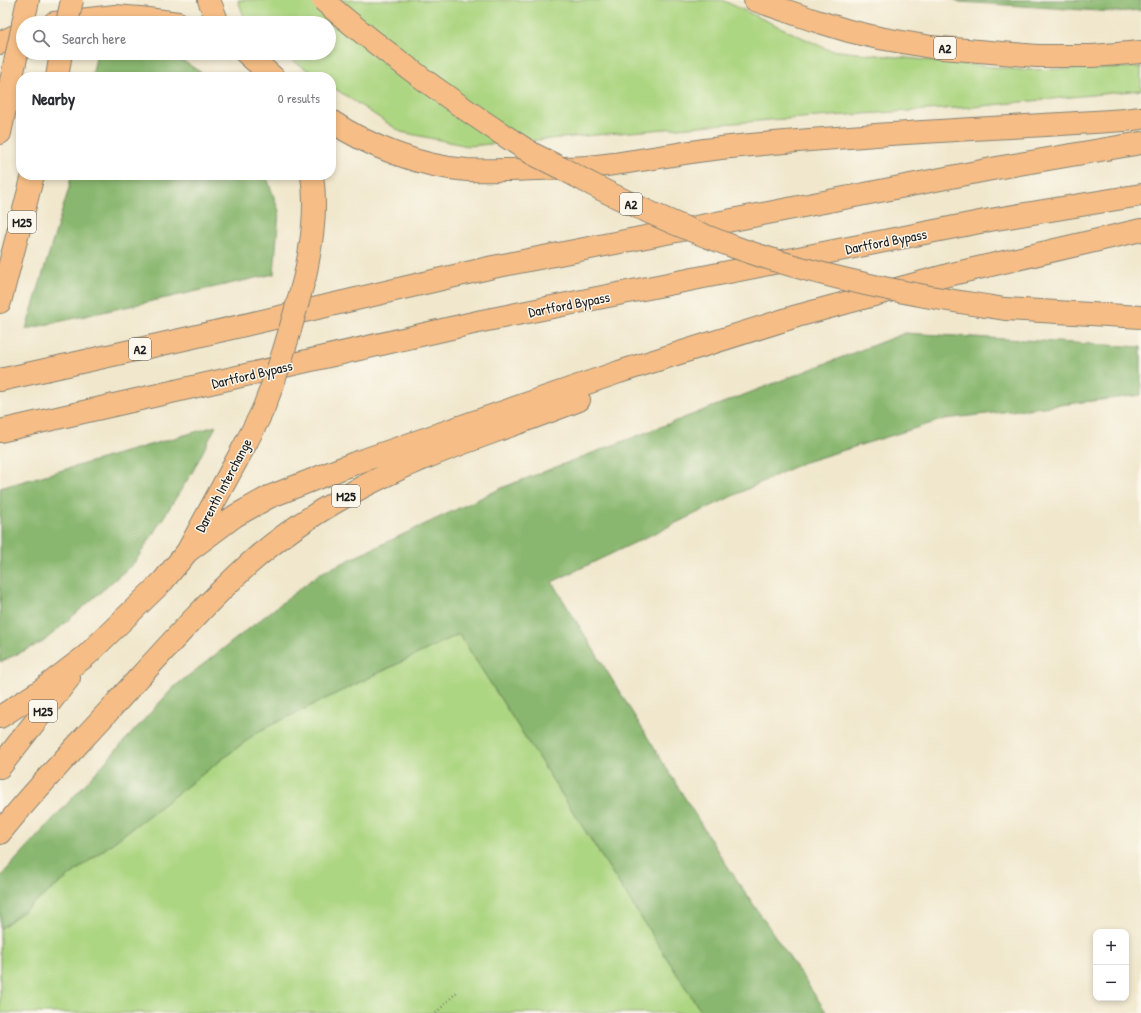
<!DOCTYPE html>
<html lang="en">
<head>
<meta charset="utf-8">
<style>
	body { margin:0; font-family:"Patrick Hand",sans-serif; background:#f2f2f3; color:#2b2b33 }
	.controls { position:absolute; right:12px; bottom:12px; display:grid; overflow:hidden; border-radius:8px; box-shadow:0 2px 6px #0003 }
	.controls button { width:36px; height:36px; display:grid; place-items:center; padding:0; border:0; border-bottom:1px solid #e1e1e2; background:#fff; color:#2b2b33; font:20px sans-serif }
	.list { margin:0; padding:0; list-style:none }
	h2 { display:flex; justify-content:space-between; align-items:center; height:52px; margin:0; padding:0 16px; font-size:17px }
	h2 small { font-size:13px; font-weight:400; color:#7c7c81 }
	.icon { flex:none; width:22px; height:22px; fill:none; stroke:currentColor; stroke-width:2; stroke-linecap:round; stroke-linejoin:round }
	.map { position:relative; flex:none; width:1141px; height:1013px; overflow:hidden }
	.search { position:absolute; background:#fff; box-shadow:0 2px 6px #0003; left:16px; top:16px; width:320px; height:44px; display:flex; align-items:center; gap:10px; box-sizing:border-box; padding:0 14px; border-radius:22px; color:#7c7c81; font-size:15px }
	.panel { position:absolute; background:#fff; box-shadow:0 2px 6px #0003; left:16px; top:72px; width:320px; height:108px; border-radius:16px }
	.map>svg:first-child { display:block }
</style>
</head>
<body>
<div class="map">
<svg width="1141" height="1013" viewBox="0 0 1141 1013">
	<rect width="100%" height="100%" fill="#fbf7ec"/>
	<filter id="ink" filterUnits="userSpaceOnUse"><feTurbulence type="fractalNoise" baseFrequency=".025" numOctaves="2"/><feDisplacementMap in="SourceGraphic" scale="8" xChannelSelector="R" yChannelSelector="G"/><feConvolveMatrix kernelMatrix="1 2 1 2 8 2 1 2 1" color-interpolation-filters="sRGB"/></filter>
	<filter id="wash" filterUnits="userSpaceOnUse"><feTurbulence type="fractalNoise" baseFrequency=".012" numOctaves="4" result="noise"/><feDisplacementMap in="SourceGraphic" scale="16" xChannelSelector="R" yChannelSelector="G"/><feGaussianBlur stdDeviation="0.9" result="paint"/><feColorMatrix in="noise" values="0 0 0 0 0 0 0 0 0 0 0 0 0 0 0 0 0 1.4 0 .05"/><feComposite in="paint" operator="in"/></filter>
	<g filter="url(#wash)">
		<rect width="100%" height="100%" fill="#f0e7cc"/>
		<path fill="#add682" stroke="#64794f" d="M238,0h484l107,50 193,20 119,-3v23l-169,17 -203,13 -301,26 -67,-14 -70,-46v-9h-13l-36,-24h47v-30h-83z
			M459,634l243,379h-702v-84l259,-198z"/>
		<path fill="#8ab770" stroke="#536a46" d="M954,0h187v10l-27,2 -154,-10z
			M97,53h74l37,24h-116z
			M71,175h195l13,36 -5,63 -248,55 43,-141z
			M905,333l236,14v48l-196,24 -143,44 -250,119 168,273 107,158h-125l-243,-379 -200,97 -259,198v-52l174,-190 145,-113 185,-87z
			M216,426l-23,45 -58,91 -92,80 -43,20v-174z"/>
	</g>
	<g filter="url(#ink)">
		<g fill="none" stroke-linecap="round" stroke-linejoin="round">
			<defs>
				<path id="highway" d="M209,0l9,23
					M755,0l58,20 36,11 30,7 52,9 106,9h56l48,-4
					M23,23l5,-23
					M54,23l61,-7 25,2 38,5
					M0,43l23,-11
					M246,53l27,24
					M57,77l4,-24
					M331,121c37,25 91,46 136,49 24,1 48,0 73,-1 16,-1 32,-1 48,-2 45,-4 88,-14 133,-19 134,-14 269,-19 403,-28l17,-2
					M0,133l8,-38
					M305,276c7,-34 12,-67 7,-101
					M0,302l33,-127
					M986,306l19,3 136,8
					M0,380l189,-42 304,-71 509,-100 139,-24
					M0,431l482,-110 508,-101 151,-25
					M187,552l48,-36 34,-19 86,-34 264,-91 178,-56 151,-41 193,-45
					M0,717l40,-26 47,-36 76,-74 24,-29 59,-109
					M0,767l69,-89
					M0,833c36,-45 77,-87 116,-130 43,-47 86,-96 133,-139 30,-27 63,-49 97,-68 73,-42 155,-65 233,-96"/>
			</defs>
			<use href="#highway" stroke="#868274" stroke-width="24"/>
			<path stroke="#868274" stroke-width="2.5" stroke-dasharray="1 3" stroke-linecap="butt" d="M436,1013l21,-21"/>
			<use href="#highway" stroke="#f6be86" stroke-width="22"/>
			<defs>
				<path id="highway-bridge" d="M323,0c27,24 56,46 84,67 41,31 83,60 126,87 10,5 20,10 30,15 58,32 118,59 180,81 78,27 161,44 243,56
					M67,23l5,-23
					M8,95l15,-70
					M246,443c6,-12 13,-24 18,-36 17,-42 29,-87 41,-131"/>
			</defs>
			<use href="#highway-bridge" stroke="#868274" stroke-width="24" stroke-linecap="butt"/>
			<use href="#highway-bridge" stroke="#f6be86" stroke-width="22"/>
		</g>
	</g>
	<g text-anchor="middle" dominant-baseline="central" stroke-width="3" stroke-linejoin="round" paint-order="stroke">
		<g fill="#fbf7ec" stroke="#5f5e5a" stroke-width="1">
			<rect x="934" y="37" width="22" height="22" rx="3"/>
			<rect x="620" y="193" width="22" height="22" rx="3"/>
			<rect x="8" y="211" width="28" height="22" rx="3"/>
			<rect x="129" y="338" width="22" height="22" rx="3"/>
			<rect x="332" y="485" width="28" height="22" rx="3"/>
			<rect x="29" y="700" width="28" height="22" rx="3"/>
		</g>
		<g font-size="13" font-weight="bold" fill="#1c1c1c">
			<text x="945" y="48">A2</text>
			<text x="631" y="204">A2</text>
			<text x="22" y="222">M25</text>
			<text x="140" y="349">A2</text>
			<text x="346" y="496">M25</text>
			<text x="43" y="711">M25</text>
		</g>
		<g font-size="14" fill="#1c1c1c" stroke="#fbf7ec">
			<text transform="translate(886 241) rotate(-11)">Dartford Bypass</text>
			<text transform="translate(569 304) rotate(-11)">Dartford Bypass</text>
			<text transform="translate(252 374) rotate(-13)">Dartford Bypass</text>
			<text transform="translate(223 485) rotate(-62)">Darenth Interchange</text>
		</g>
	</g>
</svg>
<div class="controls">
<button>+</button>
<button>−</button>
</div>
<div class="search"><svg class="icon" aria-label="search" viewBox="0 0 24 24"><circle cx="10" cy="10" r="6"/><path d="M15 15l6 6"/></svg>Search here</div>
<section class="panel">
<h2>Nearby<small>0 results</small></h2>
<ul class="list">
</ul>
</section>
</div>
</body>
</html>
